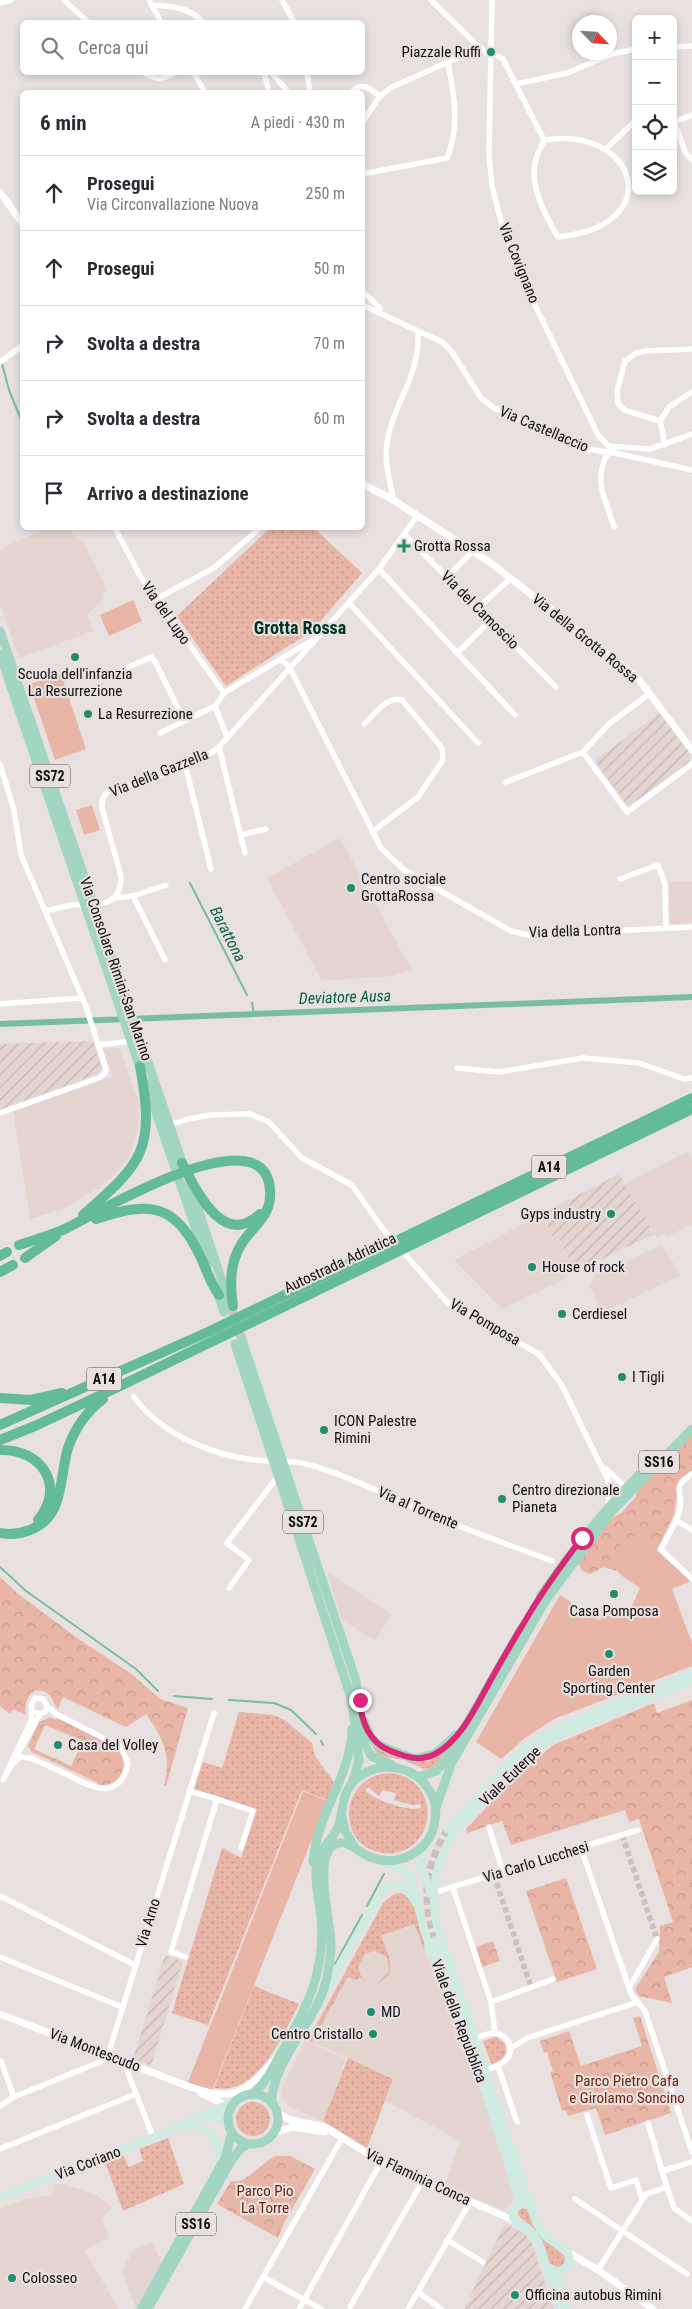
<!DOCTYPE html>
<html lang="it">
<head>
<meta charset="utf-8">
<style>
	body { margin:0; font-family:"Roboto Condensed",sans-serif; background:#f2f2f3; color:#2b2b33 }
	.controls { position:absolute; right:15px; top:15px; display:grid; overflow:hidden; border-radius:8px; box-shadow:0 2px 8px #0003 }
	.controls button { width:45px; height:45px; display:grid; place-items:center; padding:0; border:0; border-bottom:1px solid #e1e1e2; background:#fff; color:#2b2b33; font:25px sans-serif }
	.compass { position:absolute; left:572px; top:15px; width:45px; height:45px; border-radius:50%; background:#fff; box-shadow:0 2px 8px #0003; rotate:115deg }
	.stop { position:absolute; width:15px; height:15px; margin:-11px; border:4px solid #db2777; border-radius:50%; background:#fff }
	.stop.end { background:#db2777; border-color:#fff; box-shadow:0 1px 5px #0008 }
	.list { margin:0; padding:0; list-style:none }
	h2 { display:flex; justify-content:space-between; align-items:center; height:65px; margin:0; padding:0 20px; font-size:21px }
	h2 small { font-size:16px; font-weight:400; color:#7c7c81 }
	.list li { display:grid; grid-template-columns:32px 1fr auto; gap:15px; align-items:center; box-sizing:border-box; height:75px; padding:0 20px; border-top:1px solid #e1e1e2 }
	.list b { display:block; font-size:19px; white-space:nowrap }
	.list p { margin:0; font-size:16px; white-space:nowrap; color:#7c7c81 }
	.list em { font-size:16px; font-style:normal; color:#7c7c81 }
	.icon { flex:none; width:28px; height:28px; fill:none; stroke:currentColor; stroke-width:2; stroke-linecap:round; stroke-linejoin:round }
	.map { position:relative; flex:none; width:692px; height:2309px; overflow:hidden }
	.search { position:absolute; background:#fff; box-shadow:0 2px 8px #0003; left:20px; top:20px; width:345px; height:55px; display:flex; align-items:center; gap:12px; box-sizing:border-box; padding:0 18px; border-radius:8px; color:#7c7c81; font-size:19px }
	.panel { position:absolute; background:#fff; box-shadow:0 2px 8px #0003; left:20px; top:90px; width:345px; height:440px; border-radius:8px }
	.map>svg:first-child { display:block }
</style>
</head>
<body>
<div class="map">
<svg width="692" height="2309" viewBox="0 0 692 2309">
	<defs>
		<pattern id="industrial-furrows" width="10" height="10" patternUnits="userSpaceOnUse" patternTransform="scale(1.25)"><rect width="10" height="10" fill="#e4d5d0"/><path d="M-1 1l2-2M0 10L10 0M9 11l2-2" fill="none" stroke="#c3b6b1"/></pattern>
		<pattern id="grass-dots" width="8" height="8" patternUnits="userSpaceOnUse" patternTransform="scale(1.25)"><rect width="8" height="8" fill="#e8b5a6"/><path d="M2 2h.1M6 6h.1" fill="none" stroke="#c69a8e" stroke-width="1.8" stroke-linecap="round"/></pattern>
		<pattern id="park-crowns" width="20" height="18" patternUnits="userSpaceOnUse" patternTransform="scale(1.25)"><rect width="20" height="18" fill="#e8b5a6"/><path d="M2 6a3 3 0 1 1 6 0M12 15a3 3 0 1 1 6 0" fill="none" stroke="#c69a8e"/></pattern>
	</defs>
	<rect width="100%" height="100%" fill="#e8e1df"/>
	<path fill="#e4d5d0" d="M48,528h20l8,10 9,6 22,46 -5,5 2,2 -17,19 6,15 -74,27 -19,-54v-55z
		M340,838l71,131 -19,7 -70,5 -55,-103z
		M669,882h23v41l-22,1z
		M119,1048l20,54 -1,25 -8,28 -13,17 -20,17 -33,20 -34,10 -17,-109 100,-34 -10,-27z
		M686,1152l6,7v65l-26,13 -1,-3 -8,4 -32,-54z
		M541,1215l14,26 4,-1 12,27 -4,11 -65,31 -48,-49z
		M662,1245l19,30 -79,38 -12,-26 4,-11z
		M327,1572l65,42 -17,27 -33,-21z
		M414,1923l21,53 6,-3 75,222 -4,8 -6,5 -5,1 -57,-23 17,-45 -76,-40 9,-22 -82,-37 57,-100z
		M305,2040l41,19 -23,62 -34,-14 -7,-11 1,-10z
		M63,2184l32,10 17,13 -10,12 7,19 -25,12 35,59h-119v-100l25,-10 28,-4 1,-10z
		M153,2243l9,20 -26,46 -14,-38 12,-22z"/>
	<path fill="url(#industrial-furrows)" d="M660,712l32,42 -4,9 -60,44 -33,-46z
		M93,1041l9,28 -2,4 -100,37v-66z
		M619,1174l35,60 -66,32 -9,-3 -7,4 -13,-28 -4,2 -13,-27z
		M165,1955l18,6 -32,105 -18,-7z
		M505,2223l20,11 6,7 23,68h-90z"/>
	<path fill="url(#grass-dots)" fill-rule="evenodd" d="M270,528h44l48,45 -50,58 -86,55 -49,-70z
		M239,1712l34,3 12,5 27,23 3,13 19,26 -7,18 -25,-10 -94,235 -36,-12 50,-165 19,10 16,-49 -63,-20 9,-27 19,6z
		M370,1741l58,21 18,-11 -11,17 -11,1 -20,-9 -23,-4 -6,-5z
		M391,1773c54,7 45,85 -7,80 -50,-6 -45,-79 7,-80zM368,1787l11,9 4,-6 13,3 -2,7 18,5 8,-1 1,4c-13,4 -48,-8 -56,-18z
		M401,1893c14,4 26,43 23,56l-10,-25 -33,12c6,18 20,37 -4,48l12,-13 -2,-14 -13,-6 -9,3 -7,13 3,9 6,7 -7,-6 -4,3 -8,-3 -36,65 -4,-2 75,-137 11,-9z
		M254,1986l45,18c-17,32 -41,92 -85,84z
		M496,2037l9,7 1,9 -5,7 -10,4 -8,-23z
		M348,2058l45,21 -26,69 -44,-27z
		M236 2119a17 17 0 1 1 34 0a17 17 0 1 1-34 0Z
		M168,2138l16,46 -61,27 -18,-49 18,-7 6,12 14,-6 -4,-12z
		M521,2208l6,1 6,16 8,12 23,18c2,6 0,11 -7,12l-7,-3c-4,-13 -6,-24 -15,-34 -5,-7 -15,-10 -18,-17z"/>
	<path fill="url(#park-crowns)" fill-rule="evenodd" d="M692,1434v36l-13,10 -5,35 -18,37 -18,-18 -24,25 3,12 -14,-4 -12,7 -9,-3 -4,-9 33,-43 10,-6 14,-15 5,-13z
		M0,1577l17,16 63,47 53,35 27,24 28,9 -22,78h-2c8,-31 -1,-48 -18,-72l-20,13 -63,-30 -5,12c-5,-5 -5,-12 -11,-16 -16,-10 -24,10 -21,22l-13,-6 -3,5 -10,-8z
		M692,1700v267l-28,10 8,26 -33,-7 -4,-7 24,-37 1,-26 13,-4 -34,-103 -10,3 -4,-12 -114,35 -9,-24 -35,12 -1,-4 44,-47 43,-37 101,-42 3,10z
		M50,1717l6,3 1,-2 58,28c18,17 6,42 -18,39l1,-2 -66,-31 -4,-6 11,-24zM45,1725l38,16 -12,25 -37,-17z
		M566,1878l31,91 -40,13 -31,-91z
		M493,1941l7,20 -18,6 -6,-20z
		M640,2016l31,97 -66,22 -9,-27 -28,8 -2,-6 -4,1 -12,-39 3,-1 -6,-19 -3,1 -4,-12 29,-10 12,35 61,-20 -9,-28z
		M276,2156h14l25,13 -31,54 -6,15 -61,-34 14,-23c17,3 29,-18 45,-25z"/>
	<path fill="#e8b5a6" d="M133,600l9,21 -33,15 -9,-21z
		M61,674l25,75 -31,11 -26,-76z
		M92,805l8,25 -16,5 -8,-25z
		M638,1534l53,47 -19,8 20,54v23l-138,53 -29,19 -24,21 -25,-17 84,-147 38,25 34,-14 8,-18c-7,-5 -18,-11 -23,-17 -13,-18 8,-31 21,-37z
		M303,1791l24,10 -115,290 -24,-9z"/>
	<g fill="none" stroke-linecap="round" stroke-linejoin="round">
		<path stroke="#79bda1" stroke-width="2" d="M2,364l7,26 13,32
			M190,883l57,112
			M252,1003l2,11
			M0,1567l26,24 110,78 22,22
			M174,1696l38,3
			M229,1700l45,3 17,7 25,24
			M321,1741l2,4
			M367,1906l17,-32
			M335,1964l27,-49"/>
		<path stroke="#79bda1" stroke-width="6" d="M0,1024l692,-27"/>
		<path stroke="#c8c2c0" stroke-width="5.5" stroke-dasharray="5.5 3" stroke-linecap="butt" d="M622,1835l35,104
			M494,1875l37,112"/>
		<path stroke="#c8c2c0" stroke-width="8" stroke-dasharray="8 4" stroke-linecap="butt" d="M435,1940c-12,-41 -11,-73 13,-110"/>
		<path stroke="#c8c2c0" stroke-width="9" stroke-dasharray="9 4.5" stroke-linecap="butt" d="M231,1307l11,33"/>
		<path stroke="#fff" stroke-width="5.5" d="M64,0l24,22
			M149,0l12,22
			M282,0l12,22
			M431,0l49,48 10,7
			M492,0l-3,154 3,32 9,35 19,53 78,161 17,18 77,17
			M0,3l11,-3
			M151,5c21,1 37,2 52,17
			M673,47l19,-1
			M490,55h6l7,4 41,81c-4,9 -10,20 -10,30 -1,23 13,48 24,67 111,-11 79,-112 -14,-97
			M143,72c13,9 20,8 33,0
			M193,72l12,20
			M264,72l5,20
			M271,72l17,20
			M307,72l3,20
			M516,84l51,-11 45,-19 24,-5
			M352,92c10,-11 19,-3 28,4
			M673,118l12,34 7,8
			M674,122l18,-7
			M362,123l18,-27 12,-9 88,-39
			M606,149l30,-29
			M362,174l85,-16c13,-30 7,-64 1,-96
			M362,291l18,17v5
			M362,305l80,37 10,10 29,46 13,10 90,41 31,4
			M0,362l22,-16
			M660,421l-36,-11 -6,-7 -1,-12 8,-30 11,-8 10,-2 46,-2
			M665,445l-5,-24 9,-14 23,-15
			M608,446l42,3 42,-15
			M608,452c-15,29 -3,46 6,75
			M394,501c-4,-19 -10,-38 -7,-58 6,-40 33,-65 31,-111
			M115,528l25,48 84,117
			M404,534l152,153
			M379,569l136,146
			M447,577l26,-26
			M156,599l58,-31 46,-40
			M349,603l129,140
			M478,608l33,-30
			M457,653l33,-32
			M281,659l9,9 91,180 23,22 107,61 17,4 164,-8
			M129,667l22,-10 5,6 28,58
			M364,724c10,-9 24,-29 38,-24l40,48 1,12 -25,37 -46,35
			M160,733l55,-27
			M227,737l-12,-31 9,-13 87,-52
			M219,747l26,106
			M583,752l44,60 65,-48
			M0,764l14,46 7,45 64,149 21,65 -1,4 -6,5 -99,35
			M185,764l26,105
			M506,782l77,-30 27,-29 39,-29
			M241,835l25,-6
			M620,879l38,-14 7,19 1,43
			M133,896l32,64
			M113,898l20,-2 33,-11
			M45,911c9,-2 18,-4 27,-6 24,-2 49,5 49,-29l-19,-68c-1,-10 3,-16 12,-19 29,-9 83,-23 105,-42l160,-178 38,-53
			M0,1004l82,-6
			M98,1045l33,-4
			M457,1068l42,4 84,-14 56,5 45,16 8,-1
			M169,1125l19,-6 23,-4 39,-1 19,8 33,36 50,27 31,44 63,72 93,53 22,30 49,100 4,6 8,5
			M134,1397c30,41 90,64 140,64
			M283,1462c28,-6 124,43 156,56 37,15 75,29 113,43
			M606,1469l15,14 5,9
			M692,1474c-23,15 -7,18 -13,38 -3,13 -12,25 -18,37l31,30
			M608,1506l2,-20
			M676,1520l16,10
			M229,1588l20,-28 -22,-17 51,-67
			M32,1711l-1,10 -28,59 37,-66
			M15,1762l5,-5 11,1c13,6 26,12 39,18 24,12 49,25 58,-12l-7,-17 -65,-33 -9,-8 -4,-7 -8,-1 -4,8 1,5 8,3 6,-3 1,-5
			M217,1799l36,12 -12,37
			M489,1827l14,45
			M581,1848l50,146 14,17 47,141
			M453,1888l38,114
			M433,1893l205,-63
			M0,1896l135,69
			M0,1957l122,50
			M186,1957l-15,-5 46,-153 -28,-8
			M629,1988l28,-49
			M495,2033l-4,-31 62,-23
			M476,2038c6,-2 12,-5 19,-5 15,2 21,19 9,29 -5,4 -12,6 -18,8
			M511,2048l16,-10 111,-36
			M1,2061l13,36
			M134,2064l-6,4v5l25,64
			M498,2066l19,56
			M0,2106l14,-9 86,-35 8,-7 106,-342
			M587,2115l24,73 25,-8 6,19
			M648,2123l14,48
			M0,2149l136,-55
			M667,2187l7,21 18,13
			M575,2199l112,75
			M447,2240l36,22
			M598,2270l48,-76 21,-7 -5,-16 30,-9
			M263,2277l58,32
			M418,2292l23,17
			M350,2307l72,-125
			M245,2309l97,-171
			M299,2309l82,-147
			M408,2309l62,-107"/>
		<path stroke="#fff" stroke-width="7" d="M0,192l22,31
			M362,484l28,14 101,65 146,114 55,73
			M0,2014l190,73c47,15 53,6 85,-27
			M201,2093l24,12
			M277,2113l14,7 34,7 56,35 134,59
			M274,2133l18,-6 33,5
			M568,2252l30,18 55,39"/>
		<path stroke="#d0ebe1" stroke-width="8" d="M448,1830l63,-69 15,-14 23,-15 143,-59
			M426,1844l-6,19 11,31
			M383,1862l16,6 12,9 13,53 15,41 15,40 13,22 53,170
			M435,1940l26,77
			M326,1989l56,-98c15,-14 26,-2 34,12
			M204,2118l14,-2 10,7
			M185,2126c26,-3 40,21 31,44
			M0,2197l169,-66 68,-31
			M524,2203l-9,4 -2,11 4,5 10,5 12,16 21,65
			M546,2267c8,7 17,5 23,-3 4,-18 -14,-18 -24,-28 -4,-5 -8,-11 -10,-17l-98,-293c-8,-34 -1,-68 19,-96l61,-65 29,-23 21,-11 125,-50
			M559,2271v16l7,22"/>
		<path stroke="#a2d6c2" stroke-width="9" d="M0,631l185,539
			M0,654l141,417
			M146,1083l62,182
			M189,1182l41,123
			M216,1289l8,23
			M242,1340l114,341 7,60 8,15 21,9
			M235,1344l117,357 7,60 -7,22
			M540,1597c30,-44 62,-85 99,-122
			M364,1721l7,17 9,8 35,13 21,-6 20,-18
			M418,1777l18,-6 10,-11 75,-131
			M436,1808l15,-44 95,-164 66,-89 80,-82
			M342,1817l3,14 9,15
			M313,1862c3,-47 38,-85 39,-133
			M228 2119a25 25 0 1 1 50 0a25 25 0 1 1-50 0Z
			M252,2095c15,-13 22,-30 32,-47 22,-40 38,-69 38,-117 0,-23 -9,-46 -5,-69 3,-14 14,-21 20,-33 6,-12 4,-26 10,-38 16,-30 61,-32 80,-4 7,9 10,21 8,33 -3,30 -36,49 -65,37 -9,-3 -16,-12 -26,-14 -4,-1 -9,1 -12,3 -18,16 -1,76 -1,98 0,7 -1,15 -2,22 -2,10 -4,23 -9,33 -14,31 -50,71 -48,105
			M141,2309l84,-151 7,-26
			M148,2309l83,-148 10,-13 7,-4"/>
		<path stroke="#64bb9a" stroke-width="10" d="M182,1163c14,26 40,86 78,51
			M83,1215c61,-53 72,-66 57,-149
			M96,1219c56,-19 80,-15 106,41 5,12 9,24 17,35
			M19,1245c17,-6 35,-10 50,-18 30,-15 206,-121 201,-30 -1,17 -12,26 -22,38 -18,21 -19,45 -15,71
			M0,1256l7,-4
			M25,1258l31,-22
			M0,1272l13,-7
			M0,1398l31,2 31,-7
			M0,1425l208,-93 484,-234
			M0,1440l35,-14 85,-40 572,-277
			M0,1450c42,-1 66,36 38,70
			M0,1533c11,2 20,1 30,-3 35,-13 29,-53 38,-82 7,-20 18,-36 35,-49"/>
	</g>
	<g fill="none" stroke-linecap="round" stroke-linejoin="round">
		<path stroke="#db2777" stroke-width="6" d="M360,1700c1,21 9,43 31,51 15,6 28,11 44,3 28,-15 43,-52 58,-78 11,-20 23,-40 35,-60 16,-27 35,-53 54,-78"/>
	</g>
	<g fill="#228d6c" stroke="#e8e1df" stroke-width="2">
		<circle cx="491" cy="52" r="5"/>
		<path d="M401.5 538.5h5v5h5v5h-5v5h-5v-5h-5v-5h5z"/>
		<circle cx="75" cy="657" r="5"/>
		<circle cx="88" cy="714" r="5"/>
		<circle cx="351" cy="888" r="5"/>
		<circle cx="611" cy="1214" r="5"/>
		<circle cx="532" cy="1267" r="5"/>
		<circle cx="562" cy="1314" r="5"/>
		<circle cx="622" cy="1377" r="5"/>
		<circle cx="324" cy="1430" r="5"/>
		<circle cx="502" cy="1499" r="5"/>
		<circle cx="614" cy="1594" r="5"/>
		<circle cx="609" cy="1654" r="5"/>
		<circle cx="58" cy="1745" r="5"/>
		<circle cx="371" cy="2012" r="5"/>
		<circle cx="373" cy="2034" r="5"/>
		<circle cx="12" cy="2278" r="5"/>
		<circle cx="515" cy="2295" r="5"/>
	</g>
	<g text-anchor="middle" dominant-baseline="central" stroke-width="4.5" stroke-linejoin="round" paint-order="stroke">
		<g fill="#e8e1df" stroke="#524e4d" stroke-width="1">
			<rect x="30" y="764.5" width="40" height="23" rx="4"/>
			<rect x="531.5" y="1155.5" width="35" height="23" rx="4"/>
			<rect x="86.5" y="1367.5" width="35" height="23" rx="4"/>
			<rect x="639" y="1450.5" width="40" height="23" rx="4"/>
			<rect x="283" y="1510.5" width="40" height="23" rx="4"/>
			<rect x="176" y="2212.5" width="40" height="23" rx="4"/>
		</g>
		<g font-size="14" font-weight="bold" fill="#110f0e">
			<text x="50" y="776">SS72</text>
			<text x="549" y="1167">A14</text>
			<text x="104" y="1379">A14</text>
			<text x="659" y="1462">SS16</text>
			<text x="303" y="1522">SS72</text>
			<text x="196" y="2224">SS16</text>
		</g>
		<g font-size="15" fill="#110f0e" stroke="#e8e1df" text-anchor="start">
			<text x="481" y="52" text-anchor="end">Piazzale Ruffi</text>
			<text x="414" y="546">Grotta Rossa</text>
			<text x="75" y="674" text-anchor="middle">Scuola dell'infanzia<tspan x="75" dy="17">La Resurrezione</tspan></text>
			<text x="98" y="714">La Resurrezione</text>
			<text x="361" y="879">Centro sociale<tspan x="361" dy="17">GrottaRossa</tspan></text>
			<text x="601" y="1214" text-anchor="end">Gyps industry</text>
			<text x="542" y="1267">House of rock</text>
			<text x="572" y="1314">Cerdiesel</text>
			<text x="632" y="1377">I Tigli</text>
			<text x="334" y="1421">ICON Palestre<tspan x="334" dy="17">Rimini</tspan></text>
			<text x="512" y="1490">Centro direzionale<tspan x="512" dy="17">Pianeta</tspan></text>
			<text x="614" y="1611" text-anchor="middle">Casa Pomposa</text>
			<text x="609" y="1671" text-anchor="middle">Garden<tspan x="609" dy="17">Sporting Center</tspan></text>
			<text x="68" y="1745">Casa del Volley</text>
			<text x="381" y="2012">MD</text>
			<text x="363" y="2034" text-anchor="end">Centro Cristallo</text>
			<text x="22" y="2278">Colosseo</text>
			<text x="525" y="2295">Officina autobus Rimini</text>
		</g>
		<g font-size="15" fill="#110f0e" stroke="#e8e1df">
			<text transform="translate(519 263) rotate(68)">Via Covignano</text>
			<text transform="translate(544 429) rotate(23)">Via Castellaccio</text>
			<text transform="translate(480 610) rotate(45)">Via del Camoscio</text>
			<text transform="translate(166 613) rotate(55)">Via del Lupo</text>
			<text transform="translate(585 638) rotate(39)">Via della Grotta Rossa</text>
			<text transform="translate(159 773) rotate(-22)">Via della Gazzella</text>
			<text transform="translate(575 931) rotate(-2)">Via della Lontra</text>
			<text transform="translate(116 969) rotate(71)">Via Consolare Rimini-San Marino</text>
			<text transform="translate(340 1263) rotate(-25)">Autostrada Adriatica</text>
			<text transform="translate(485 1322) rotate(30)">Via Pomposa</text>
			<text transform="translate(418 1508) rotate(23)">Via al Torrente</text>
			<text transform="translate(510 1776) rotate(-44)">Viale Euterpe</text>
			<text transform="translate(536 1862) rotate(-17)">Via Carlo Lucchesi</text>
			<text transform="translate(148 1923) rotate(-73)">Via Arno</text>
			<text transform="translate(459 2021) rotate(69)">Viale della Repubblica</text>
			<text transform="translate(95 2050) rotate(21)">Via Montescudo</text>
			<text transform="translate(88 2163) rotate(-21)">Via Coriano</text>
			<text transform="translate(418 2177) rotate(25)">Via Flaminia Conca</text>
		</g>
		<g font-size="15" fill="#6f250d" stroke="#e8e1df">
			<text x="627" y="2081">Parco Pietro Cafa<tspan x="627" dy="17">e Girolamo Soncino</tspan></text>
			<text x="265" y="2191">Parco Pio<tspan x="265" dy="17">La Torre</tspan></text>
		</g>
		<g font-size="16" font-style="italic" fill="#086249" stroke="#e8e1df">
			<text transform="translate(228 934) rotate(63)">Barattona</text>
			<text transform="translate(345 997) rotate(-2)">Deviatore Ausa</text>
		</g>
		<g font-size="18" font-weight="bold" fill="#003525" stroke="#e8e1df">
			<text x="300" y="627">Grotta Rossa</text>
		</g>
	</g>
</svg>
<div class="controls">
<button>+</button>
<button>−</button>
<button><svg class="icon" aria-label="locate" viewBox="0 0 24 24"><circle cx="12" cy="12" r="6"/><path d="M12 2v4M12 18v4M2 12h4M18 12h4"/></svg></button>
<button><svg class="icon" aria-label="layers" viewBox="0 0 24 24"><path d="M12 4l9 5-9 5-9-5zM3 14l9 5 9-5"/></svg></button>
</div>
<svg class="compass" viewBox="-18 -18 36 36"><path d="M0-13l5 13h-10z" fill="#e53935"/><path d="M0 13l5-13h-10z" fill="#7c7c81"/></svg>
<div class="stop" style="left:582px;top:1538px"></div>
<div class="stop end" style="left:360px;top:1700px"></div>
<div class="search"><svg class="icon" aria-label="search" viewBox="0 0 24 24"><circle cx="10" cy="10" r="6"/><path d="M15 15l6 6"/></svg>Cerca qui</div>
<section class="panel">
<h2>6 min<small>A piedi · 430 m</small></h2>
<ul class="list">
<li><svg class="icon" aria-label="ahead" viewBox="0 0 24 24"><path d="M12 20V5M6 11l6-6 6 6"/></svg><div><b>Prosegui</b><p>Via Circonvallazione Nuova</p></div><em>250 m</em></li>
<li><svg class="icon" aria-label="ahead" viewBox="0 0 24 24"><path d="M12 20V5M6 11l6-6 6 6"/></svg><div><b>Prosegui</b></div><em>50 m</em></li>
<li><svg class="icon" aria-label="right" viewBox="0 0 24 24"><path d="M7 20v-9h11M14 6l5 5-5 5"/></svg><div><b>Svolta a destra</b></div><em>70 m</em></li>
<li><svg class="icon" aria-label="right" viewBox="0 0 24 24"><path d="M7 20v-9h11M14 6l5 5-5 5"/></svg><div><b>Svolta a destra</b></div><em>60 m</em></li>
<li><svg class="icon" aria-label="arrive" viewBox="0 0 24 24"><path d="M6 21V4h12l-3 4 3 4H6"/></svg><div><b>Arrivo a destinazione</b></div></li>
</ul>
</section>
</div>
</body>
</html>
